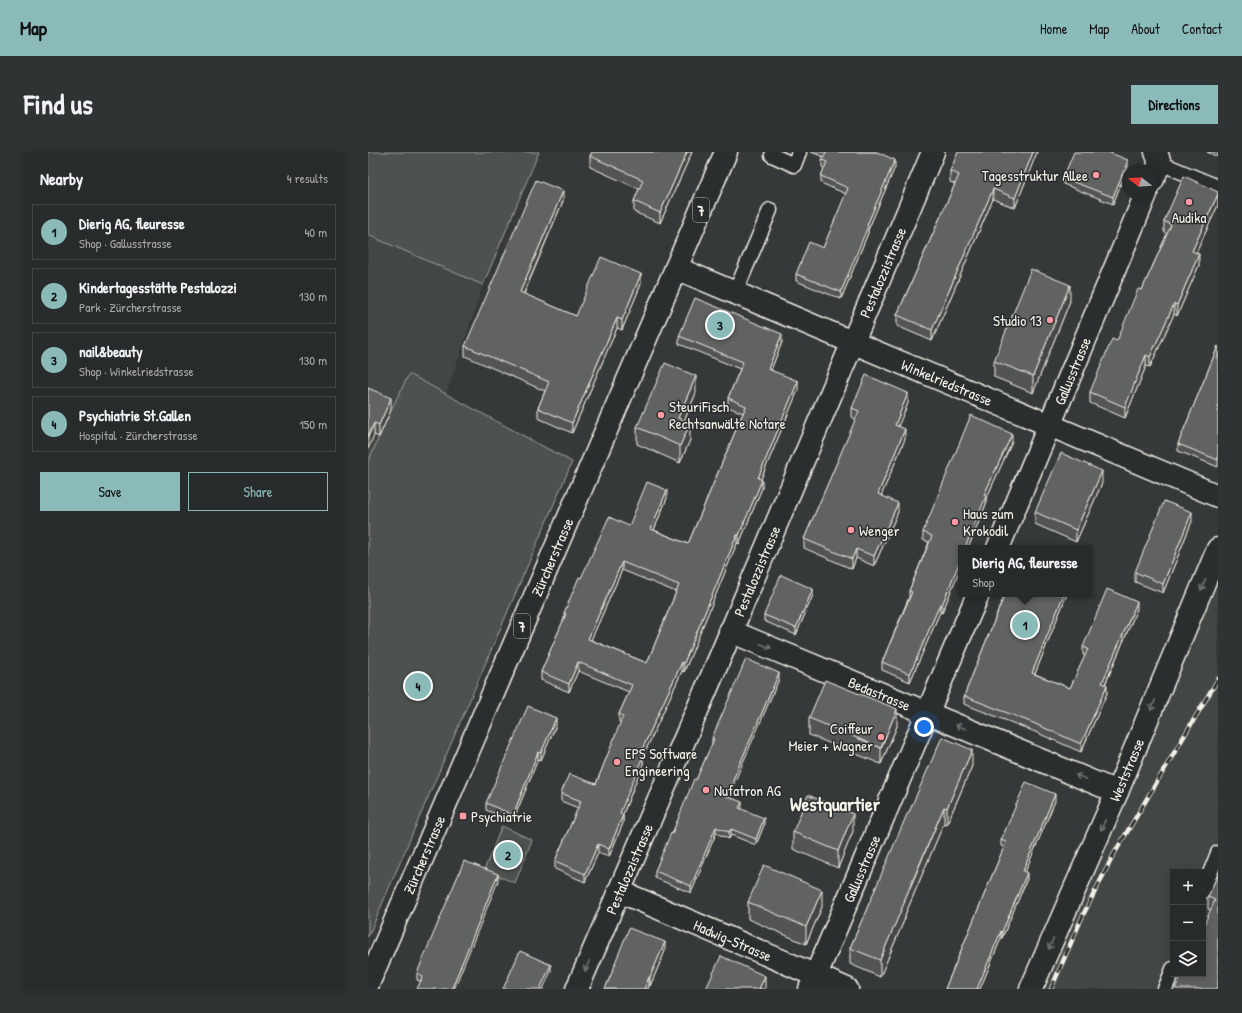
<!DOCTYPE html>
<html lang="en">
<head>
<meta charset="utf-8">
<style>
	body { margin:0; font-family:"Patrick Hand",sans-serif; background:#303333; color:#f1f3f6 }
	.controls { position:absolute; right:12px; bottom:12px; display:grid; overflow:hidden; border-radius:0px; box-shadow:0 2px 10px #0003 }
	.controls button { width:36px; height:36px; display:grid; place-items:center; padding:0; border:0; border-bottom:1px solid #444747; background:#282b2b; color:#f1f3f6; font:20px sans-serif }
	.compass { position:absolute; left:754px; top:12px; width:36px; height:36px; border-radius:50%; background:#282b2b; box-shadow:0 2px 10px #0003; rotate:287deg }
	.you { position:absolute; left:556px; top:575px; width:14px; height:14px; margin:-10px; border:3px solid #fff; border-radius:50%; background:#1a73e8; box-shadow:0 0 0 6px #1a73e833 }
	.badge { display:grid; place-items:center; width:26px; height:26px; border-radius:50%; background:#8bbbb9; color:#111; font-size:13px; font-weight:700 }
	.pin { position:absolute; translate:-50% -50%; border:2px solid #fff; box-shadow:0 1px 4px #0006 }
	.popup { position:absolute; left:590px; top:393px; width:134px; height:52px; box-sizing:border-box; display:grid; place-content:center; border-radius:0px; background:#282b2b; filter:drop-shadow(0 1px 3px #0005); font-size:13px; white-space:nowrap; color:#a5a7a9 }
	.popup b { font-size:15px; color:#f1f3f6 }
	.popup::after { content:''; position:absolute; left:50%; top:100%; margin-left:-8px; border:8px solid transparent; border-top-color:#282b2b }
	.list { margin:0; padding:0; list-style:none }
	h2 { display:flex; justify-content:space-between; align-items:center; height:52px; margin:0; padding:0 16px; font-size:17px }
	h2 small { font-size:13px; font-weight:400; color:#a5a7a9 }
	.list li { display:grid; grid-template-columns:26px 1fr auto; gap:12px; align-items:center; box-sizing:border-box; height:56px; margin:0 8px 8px; padding:0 8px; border:1px solid #444747; border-radius:0px }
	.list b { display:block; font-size:15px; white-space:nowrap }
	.list p { margin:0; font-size:13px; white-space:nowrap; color:#a5a7a9 }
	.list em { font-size:13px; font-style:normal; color:#a5a7a9 }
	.actions { display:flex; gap:8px; padding:12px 16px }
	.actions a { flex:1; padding:9px 0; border:1px solid #8bbbb9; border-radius:0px; text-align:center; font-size:14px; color:#8bbbb9 }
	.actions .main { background:#8bbbb9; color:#111 }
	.icon { flex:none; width:22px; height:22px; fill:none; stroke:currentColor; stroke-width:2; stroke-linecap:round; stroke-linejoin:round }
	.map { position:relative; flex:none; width:850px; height:837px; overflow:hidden; border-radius:0px }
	header { display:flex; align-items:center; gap:24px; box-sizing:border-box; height:56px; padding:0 20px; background:#8bbbb9; color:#111 }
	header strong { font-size:19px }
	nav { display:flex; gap:22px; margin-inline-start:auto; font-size:14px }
	.intro { display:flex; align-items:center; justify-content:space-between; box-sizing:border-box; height:96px; padding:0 24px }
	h1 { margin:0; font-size:28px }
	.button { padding:10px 18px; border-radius:0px; background:#8bbbb9; color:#111; font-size:14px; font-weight:700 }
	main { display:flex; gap:24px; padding:0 24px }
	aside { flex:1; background:#282b2b; border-radius:0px; box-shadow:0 2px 10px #0003 }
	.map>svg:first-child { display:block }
</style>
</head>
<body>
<header>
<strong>Map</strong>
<nav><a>Home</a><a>Map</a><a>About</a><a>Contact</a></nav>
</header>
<div class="intro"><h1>Find us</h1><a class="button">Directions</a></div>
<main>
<aside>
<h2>Nearby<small>4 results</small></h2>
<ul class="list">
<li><span class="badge">1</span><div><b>Dierig AG, fleuresse</b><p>Shop · Gallusstrasse</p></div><em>40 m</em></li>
<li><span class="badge">2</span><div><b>Kindertagesstätte Pestalozzi</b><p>Park · Zürcherstrasse</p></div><em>130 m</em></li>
<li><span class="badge">3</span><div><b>nail&amp;beauty</b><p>Shop · Winkelriedstrasse</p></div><em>130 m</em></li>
<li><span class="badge">4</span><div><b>Psychiatrie St.Gallen</b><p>Hospital · Zürcherstrasse</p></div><em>150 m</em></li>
</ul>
<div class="actions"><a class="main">Save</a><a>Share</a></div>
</aside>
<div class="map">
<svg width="850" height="837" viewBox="0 0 850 837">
	<rect width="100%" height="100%" fill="#363939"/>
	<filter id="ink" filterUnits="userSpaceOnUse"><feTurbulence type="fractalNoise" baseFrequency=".025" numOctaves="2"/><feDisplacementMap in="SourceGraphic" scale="8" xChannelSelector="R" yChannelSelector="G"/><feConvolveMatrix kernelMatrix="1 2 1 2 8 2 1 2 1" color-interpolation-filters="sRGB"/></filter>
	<g filter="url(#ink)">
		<path fill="#434645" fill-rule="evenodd" d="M0,78l115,55 -40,119 126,53 -201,457z
			M850,430v407h-176zM805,720h30v102h-30z"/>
		<path fill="#4e514f" stroke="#a1a19c" d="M0,0h171l-56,133 -115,-50z
			M41,222l163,88 -204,475v-475l23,-52z
			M134,674l30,14 -17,43 -31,-13z"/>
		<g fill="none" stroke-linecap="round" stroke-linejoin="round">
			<defs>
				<path id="lane" d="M404,3l22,10 5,-13
					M792,11l58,24
					M367,141l35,-83
					M835,739l15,-38
					M797,837l8,-20"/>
				<g id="street">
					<path d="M784,29l8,-18 -4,-11"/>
					<path id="s1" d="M308,116l542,228"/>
					<path id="s2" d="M630,396l148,-354"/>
					<path id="s3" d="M362,479l387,161"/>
					<path id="s4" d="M251,739l228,98"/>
					<path id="s5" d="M209,837l144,-334 212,-503"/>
					<path id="s6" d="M442,837l168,-395"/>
					<path id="s7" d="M663,837l86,-197 101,-243"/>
				</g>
				<g id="primary">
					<path id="s8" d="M0,832l358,-832"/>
				</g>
			</defs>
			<use href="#lane" stroke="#f4f1e8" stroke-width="17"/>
			<use href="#street" stroke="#f4f1e8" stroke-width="25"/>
			<use href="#primary" stroke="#f4f1e8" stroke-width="25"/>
			<use href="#lane" stroke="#2a2d2e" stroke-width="14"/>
			<use href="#street" stroke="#2a2d2e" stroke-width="22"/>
			<use href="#primary" stroke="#2a2d2e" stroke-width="22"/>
			<defs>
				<path id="rail" d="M683,837l32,-74 31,-61 104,-175"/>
			</defs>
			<use href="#rail" stroke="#f4f1e8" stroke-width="4.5"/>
			<use href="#rail" stroke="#2a2d2e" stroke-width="3" stroke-dasharray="9" stroke-linecap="butt"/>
		</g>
		<path fill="#535554" stroke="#f4f1e8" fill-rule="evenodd" d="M224,0h100l-32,71 -26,-11v-11l5,-12 -49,-22v-11z
			M443,0h66l18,15 -27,63v3l-27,66 -45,-18v-7l27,-26 23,-54 -25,-11v-7l3,-8 -2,-1v-7l2,-3z
			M669,0l-22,56 -22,-9 -61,142 -35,-15v-11l58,-131 -5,-2v-11z
			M839,0h11v5z
			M760,14l-15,38 -50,-20v-6z
			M850,40v13l-22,48 3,12 -22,51 -3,-2 -24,53 -4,-1 -21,52 -35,-15v-11l27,-51 25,-51 25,-56 -3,-2v-11z
			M195,49l-39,93 52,22 65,-32 -19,46 -5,-2 -45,105 -34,-15v-10l7,-17 -80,-35v-10z
			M702,149l-37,92 -39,-16v-16z
			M311,184l103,6 -11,28 27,20 -37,89 1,9 -23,56 -2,-1 -53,129 -2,-1 -39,85v8l-20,50v9l-14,34 -11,-4 -13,29 -30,-13v-8l23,-53 -17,-7v-8l35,-9 25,-61 -2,-1v-8l10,-22 -51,-21 -9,21 -28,-12v-8l23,-53v-6l17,-35 48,-52 38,-28 -13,32 34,14 55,-131 -15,-6v-9l12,-29 -61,-25zM254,418l54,22 -29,71 -56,-23z
			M850,194v121l-40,-16v-7z
			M0,236l23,22 -12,27 -5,-2z
			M328,241l-12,28 6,19 -10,23 -43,-19v-17z
			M540,251l-10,23 7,13 -24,57 17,16 -24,54 -18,-8 -4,11 -48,-21v-9l52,-120 -4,-2v-9z
			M644,290l-26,57v5l-44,109 -2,-1 -30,70 -28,-12v-8l27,-65v-6l20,-49 -6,-2v-8z
			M734,331l-26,59 -41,-18v-12z
			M824,369l-29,72 -28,-11v-10z
			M637,442h62l-32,80 35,14 15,-32 -2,-1v-8l54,-38 -32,76 2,8 -26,59 -48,-21 -69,-27v-8z
			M445,443l-17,40 -32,-14v-6z
			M411,527l-51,117 14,12 -1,1 23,16 -8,20 -25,-10 -2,4 -13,-6 -25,60 -36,-15v-7l41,-91 16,-36v-6z
			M441,566l88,8 -16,38 -72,-29z
			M188,573l-15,35 -3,-1 -25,62 -27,-11v-7z
			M604,614l-25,58 -3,-1 -39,92v3l-25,59 -30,-13v-16l59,-136z
			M687,649l-30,71 2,7 -25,59h-1l-21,51h-35l59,-142 -3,-1v-6z
			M485,679l-15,37 -45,-19v-17z
			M850,722v115l-7,-79 -3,-1v-12z
			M130,729l-78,100 -3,-1v-7z
			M380,750l74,5 -16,37 -58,-25z
			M297,799l-15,35 -1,-1 -1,4h-43l10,-23v-3z"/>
		<path fill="#444545" stroke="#f4f1e8" d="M319,0h5l-32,71v-10z
			M665,0h4l-22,56v-10z
			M527,8v7l-27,63v3l-27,66v-7l26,-67z
			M760,8v6l-15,38v-7z
			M625,37v10l-61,142v-11z
			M195,39v10l-43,101v-10z
			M850,42v11l-26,57v-11z
			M831,102v11l-22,51v-11z
			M273,122v10l-19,46v-10z
			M702,133v16l-37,92v-17z
			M806,152v10l-24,53v-10z
			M249,166v10l-45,105v-10z
			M414,182v8l-14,35v-8z
			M778,203v11l-21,52v-11z
			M328,224v17l-18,42v-17z
			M430,229v9l-40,96v-8z
			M540,241v10l-13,31v-9z
			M23,246v12l-12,27v-12z
			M6,271v12l-6,14v-12z
			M322,271v17l-10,23v-17z
			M537,277v10l-27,64v-9z
			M644,282v8l-26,57v5l-18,44h-3l19,-53z
			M734,319v12l-26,59v-12z
			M394,328v8l-23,56v-9z
			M299,338v8l-16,39v-8z
			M530,351v9l-24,54v-10z
			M824,360v9l-29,72v-9z
			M369,383v8l-53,129v-9z
			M488,397v9l-4,11v-10z
			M593,406v8l-19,47v-8z
			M254,410v8l-34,77v-8z
			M445,437v6l-17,40v-7z
			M696,442h3l-35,87v-8z
			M769,450v7l-35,82v-8z
			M572,452v8l-30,70v-8z
			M210,510v9l-9,21v-8z
			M314,510v9l-39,85v8l-23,57v-8l20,-59z
			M411,521v6l-53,123v-6z
			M739,533v8l-26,59v-8z
			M529,557v17l-16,38v-16z
			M188,566v7l-15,35v-7z
			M604,598v16l-25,58v-16z
			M170,600v7l-25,62v-6z
			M687,642v7l-32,76v-6z
			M374,650v6l-3,7v-7z
			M576,655v16l-39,92v3l-25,59v-17z
			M485,662v17l-15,37v-17z
			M255,663v8l-14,34v-8z
			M396,666v7l-8,20v-6z
			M348,675v6l-25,60v-7z
			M363,677v6l-2,4v-7z
			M230,692v9l-13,29v-8z
			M659,721v6l-25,59v-6z
			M130,722v7l-44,108 -2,-1z
			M454,738v17l-16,37v-17z
			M633,779v7l-21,51h-3z
			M297,790v9l-15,35v-9z
			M183,813v6l-8,18h-3z
			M397,824v13h-6z
			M281,825v8l-1,4h-4z"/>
		<path fill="#616362" stroke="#f4f1e8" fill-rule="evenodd" d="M224,0h95l-27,61 -26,-12 9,-21 -53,-24z
			M458,0h51l18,8 -28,65 1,1 -27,66 -45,-18 13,-32 14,6 25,-60 -27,-12 6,-14 -5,-2z
			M590,0h75l-18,46 -22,-9 -61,141 -35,-15 62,-140 -9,-4z
			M706,0h34l20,8 -15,37 -50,-19z
			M816,24l34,16v2l-26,57 7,3 -22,51 -3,-1 -24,53 -4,-2 -21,52 -35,-15 22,-53 5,2 21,-52 4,1 29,-65 -7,-4z
			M168,28l27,11 -43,101 56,24 25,-59 40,17 -19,46 -5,-2 -45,105 -34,-15 11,-26 -84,-36z
			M663,117l39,16 -37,91 -39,-15z
			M327,146l87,36 -14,35 30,12 -40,97 4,2 -23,55h-2l-53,128 -2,-1 -42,92 3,2 -23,57 3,2 -14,34 -11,-5 -13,30 -30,-13 26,-60 -20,-8 8,-19 27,10 27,-68 -4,-2 13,-29 -54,-23 -9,22 -28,-12 25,-58 -2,-1 15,-36 2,1 28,-61 20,9 18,-44 20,8 -16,39 37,15 58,-138 -18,-8 15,-36 -64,-26zM254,410l57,23 -32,78 -59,-24z
			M850,194v114l-40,-16z
			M297,211l31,13 -18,42 12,5 -10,23 -43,-19z
			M498,223l42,18 -13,32 10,4 -27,65 20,9 -24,53 -18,-7 -4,10 -48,-20 55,-128 -7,-3z
			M0,236l23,10 -12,27 -5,-2 -6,14z
			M603,263l41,19 -28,61 2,1 -21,52h-4v10l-19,47 -2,-1 -30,70 -28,-12 30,-70 -3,-1 23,-55 -9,-4z
			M693,301l41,18 -26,59 -41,-18z
			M796,349l28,11 -29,72 -28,-12z
			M413,423l32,14 -17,39 -32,-13z
			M739,437l30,13 -35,81 5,2 -26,59 -48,-21 -69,-27 41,-102h59l-32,79 38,15 18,-39 -5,-2z
			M378,507l33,14 -53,123 16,6 -3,6 25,10 -8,21 -25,-10 -2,3 -13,-5 -25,59 -36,-15 16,-38 1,1 22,-55 2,1 18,-41 -2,-1z
			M457,528l72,29 -16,39 -72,-30z
			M160,554l28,12 -15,35 -3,-1 -25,63 -27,-12z
			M574,585l30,13 -25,58 -3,-1 -40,94h1l-25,59 -30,-12 58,-136h1z
			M658,630l29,12 -32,77 4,2 -25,59 -1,-1 -24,58h-32l61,-147 -5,-2z
			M440,643l45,19 -15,37 -45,-19z
			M96,709l34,13 -46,114 4,1h-39l6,-13 -6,-3z
			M396,713l58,25 -16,37 -58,-25z
			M850,722v115h-43l7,-15h21v-47l12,-27 -7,-3z
			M261,776l36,14 -15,35h-1l-5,12h-39l11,-26h-1z
			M152,799l31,14 -11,24h-37z
			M353,804l44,20 -6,13h-53z"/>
		<defs><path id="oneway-shaft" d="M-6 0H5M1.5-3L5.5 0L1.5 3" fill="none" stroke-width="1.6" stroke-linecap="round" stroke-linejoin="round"/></defs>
		<g stroke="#71726f">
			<use href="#oneway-shaft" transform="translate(835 433) rotate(113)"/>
			<use href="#oneway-shaft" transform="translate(398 494) rotate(23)"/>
			<use href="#oneway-shaft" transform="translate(785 553) rotate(113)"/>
			<use href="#oneway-shaft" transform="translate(593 575) rotate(-158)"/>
			<use href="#oneway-shaft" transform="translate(713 625) rotate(-158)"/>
			<use href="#oneway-shaft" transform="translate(735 673) rotate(114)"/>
			<use href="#oneway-shaft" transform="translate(683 792) rotate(114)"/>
			<use href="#oneway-shaft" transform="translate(219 814) rotate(113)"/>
		</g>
	</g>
	<g fill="#ff9aa2" stroke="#2a2d2e" stroke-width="1.5">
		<circle cx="728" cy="23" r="4"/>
		<circle cx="821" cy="50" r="4"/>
		<circle cx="682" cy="168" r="4"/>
		<circle cx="293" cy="263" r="4"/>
		<circle cx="587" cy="370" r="4"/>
		<circle cx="483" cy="378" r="4"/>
		<circle cx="513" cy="585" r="4"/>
		<circle cx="249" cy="610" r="4"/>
		<circle cx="338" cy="638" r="4"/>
		<rect x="91" y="660" width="8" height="8" rx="2"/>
	</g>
	<g text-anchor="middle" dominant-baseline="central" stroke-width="3" stroke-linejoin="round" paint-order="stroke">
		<g fill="#2a2d2e" stroke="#b7b6b0" stroke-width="1">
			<rect x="325" y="46" width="16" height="24" rx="3"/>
			<rect x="146" y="462" width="16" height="24" rx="3"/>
		</g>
		<g font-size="14" font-weight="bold" fill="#f4f1e8">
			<text x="333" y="58">7</text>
			<text x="154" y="474">7</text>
		</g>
		<g font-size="15" fill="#f4f1e8" stroke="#2a2d2e" text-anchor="start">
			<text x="720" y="23" text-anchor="end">Tagesstruktur Allee</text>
			<text x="821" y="65" text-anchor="middle">Audika</text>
			<text x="674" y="168" text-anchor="end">Studio 13</text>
			<text x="301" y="254">SteuriFisch<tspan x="301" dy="17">Rechtsanwälte Notare</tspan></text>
			<text x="595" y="361">Haus zum<tspan x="595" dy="17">Krokodil</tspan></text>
			<text x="491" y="378">Wenger</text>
			<text x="505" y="576" text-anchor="end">Coiffeur<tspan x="505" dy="17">Meier + Wagner</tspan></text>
			<text x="257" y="601">EPS Software<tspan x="257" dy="17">Engineering</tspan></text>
			<text x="346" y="638">Nufatron AG</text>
			<text x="103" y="664">Psychiatrie</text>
		</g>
		<g font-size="15" fill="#f4f1e8" stroke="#2a2d2e">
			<text stroke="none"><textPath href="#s5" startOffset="779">Pestalozzistrasse</textPath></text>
			<text stroke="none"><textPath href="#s2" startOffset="192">Gallusstrasse</textPath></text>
			<text stroke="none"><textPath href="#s1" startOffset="294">Winkelriedstrasse</textPath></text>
			<text stroke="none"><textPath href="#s8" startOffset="465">Zürcherstrasse</textPath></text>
			<text stroke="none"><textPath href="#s5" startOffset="455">Pestalozzistrasse</textPath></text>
			<text stroke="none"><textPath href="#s3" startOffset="162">Bedastrasse</textPath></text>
			<text stroke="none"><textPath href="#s7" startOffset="239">Weststrasse</textPath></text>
			<text stroke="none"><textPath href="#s8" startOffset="141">Zürcherstrasse</textPath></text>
			<text stroke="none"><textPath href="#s5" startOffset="131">Pestalozzistrasse</textPath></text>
			<text stroke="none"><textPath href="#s6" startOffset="131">Gallusstrasse</textPath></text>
			<text stroke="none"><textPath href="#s4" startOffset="124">Hadwig-Strasse</textPath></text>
		</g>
		<g font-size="19" font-weight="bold" fill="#f4f1e8" stroke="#2a2d2e">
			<text x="467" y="652">Westquartier</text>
		</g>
	</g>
</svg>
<div class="controls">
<button>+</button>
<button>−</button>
<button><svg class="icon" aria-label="layers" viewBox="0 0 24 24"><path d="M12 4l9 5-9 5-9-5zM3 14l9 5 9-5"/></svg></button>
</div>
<svg class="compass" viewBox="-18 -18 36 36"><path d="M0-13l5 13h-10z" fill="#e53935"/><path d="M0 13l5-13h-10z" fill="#a5a7a9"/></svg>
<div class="you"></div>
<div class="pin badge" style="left:657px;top:473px">1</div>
<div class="popup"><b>Dierig AG, fleuresse</b>Shop</div>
<div class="pin badge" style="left:140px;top:703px">2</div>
<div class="pin badge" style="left:352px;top:173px">3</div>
<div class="pin badge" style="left:50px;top:534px">4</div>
</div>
</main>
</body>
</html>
